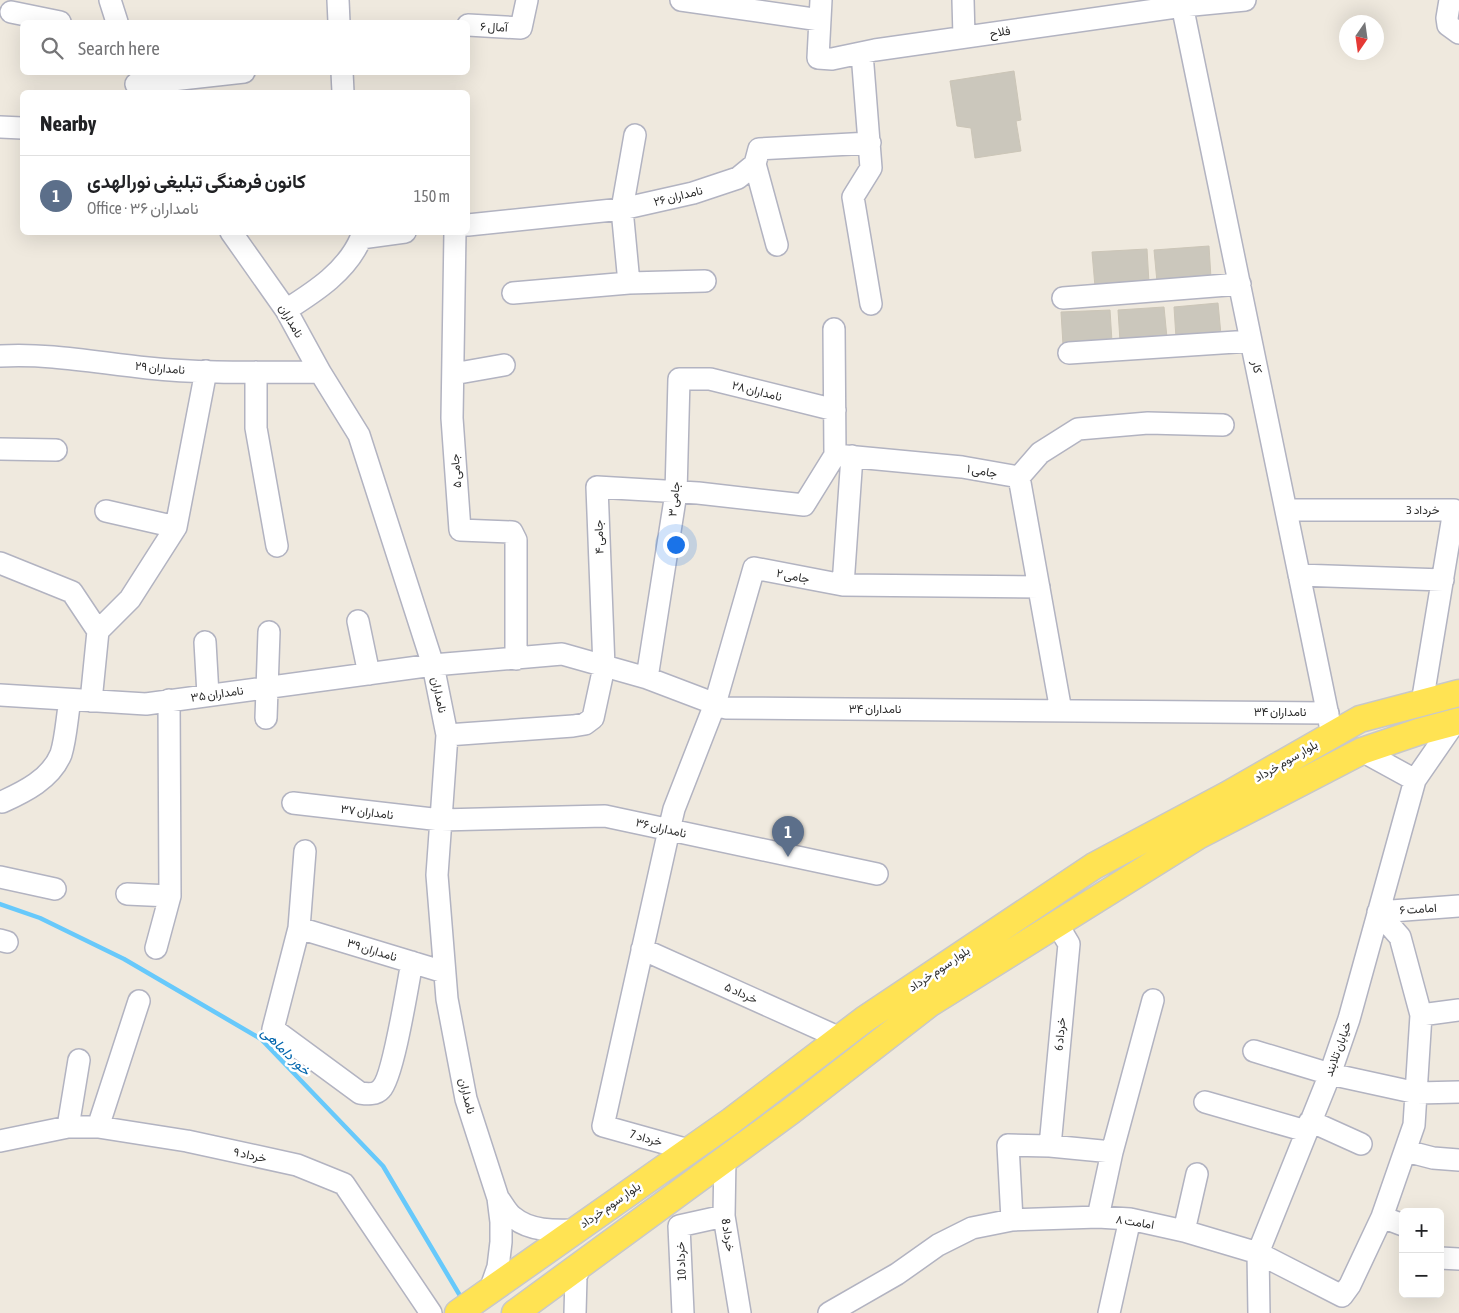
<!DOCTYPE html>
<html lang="en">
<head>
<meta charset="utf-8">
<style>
	body { margin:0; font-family:"Asap Condensed",Vazirmatn,sans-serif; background:#f6f6f6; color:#202124 }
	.controls { position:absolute; right:15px; bottom:15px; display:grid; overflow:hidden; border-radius:8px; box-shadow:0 5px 20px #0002 }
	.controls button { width:45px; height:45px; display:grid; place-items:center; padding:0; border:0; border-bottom:1px solid #e0e0e0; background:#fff; color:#202124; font:25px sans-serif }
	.compass { position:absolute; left:1339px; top:15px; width:45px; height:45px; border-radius:50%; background:#fff; box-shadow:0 5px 20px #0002; rotate:193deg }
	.you { position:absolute; left:675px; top:544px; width:18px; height:18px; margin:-12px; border:4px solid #fff; border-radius:50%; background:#1a73e8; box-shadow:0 0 0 8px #1a73e833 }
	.badge { display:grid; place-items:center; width:32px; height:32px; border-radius:50%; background:#0b8043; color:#fff; font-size:16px; font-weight:700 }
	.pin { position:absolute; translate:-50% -41px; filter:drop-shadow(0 1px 2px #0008) }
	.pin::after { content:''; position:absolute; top:26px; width:18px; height:15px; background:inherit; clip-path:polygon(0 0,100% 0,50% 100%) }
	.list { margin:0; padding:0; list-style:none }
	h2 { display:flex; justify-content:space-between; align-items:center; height:65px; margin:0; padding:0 20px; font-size:21px }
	h2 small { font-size:16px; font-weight:400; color:#757577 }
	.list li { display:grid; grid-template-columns:32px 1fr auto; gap:15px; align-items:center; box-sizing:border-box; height:80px; padding:0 20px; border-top:1px solid #e0e0e0 }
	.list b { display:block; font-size:19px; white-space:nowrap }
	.list p { margin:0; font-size:16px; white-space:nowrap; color:#757577 }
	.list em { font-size:16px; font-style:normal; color:#757577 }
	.icon { flex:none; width:28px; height:28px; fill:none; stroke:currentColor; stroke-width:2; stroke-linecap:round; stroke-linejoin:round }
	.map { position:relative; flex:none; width:1459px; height:1313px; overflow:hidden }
	.search { position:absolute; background:#fff; box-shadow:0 5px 20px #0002; left:20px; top:20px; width:450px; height:55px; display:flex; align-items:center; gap:12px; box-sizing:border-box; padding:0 18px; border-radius:8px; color:#757577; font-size:19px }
	.panel { position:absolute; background:#fff; box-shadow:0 5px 20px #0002; left:20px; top:90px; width:450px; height:145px; border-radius:8px }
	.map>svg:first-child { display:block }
</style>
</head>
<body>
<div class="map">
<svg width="1459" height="1313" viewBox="0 0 1459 1313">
	<rect width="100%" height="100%" fill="#efe9de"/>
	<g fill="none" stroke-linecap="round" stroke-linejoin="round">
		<path stroke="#67c9fb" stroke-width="4.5" d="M0,904l40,14 84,41 137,80 122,127 79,133"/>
	</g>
	<path fill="#cbc7bc" stroke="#cbc5b7" d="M1014,71l7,49 -5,1 5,30 -46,7 -4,-30 -14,-2 -7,-45z
		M1209,246l2,32 -54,4 -3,-32z
		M1147,249l2,34 -54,4 -3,-35z
		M1218,303l3,32 -45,3 -2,-31z
		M1164,307l3,31 -47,3 -2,-31z
		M1110,310l2,32 -49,3 -2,-33z"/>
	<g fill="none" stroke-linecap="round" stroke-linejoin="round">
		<defs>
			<path id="minor" d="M110,0l7,22
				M338,0l1,22
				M681,0l139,20
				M821,0l-3,58 14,1 43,-9 308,-44 62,-6
				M963,0l1,37
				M1181,0l149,725
				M1450,0l-3,18 1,7 11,8
				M11,12l49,10
				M468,25l53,3 6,-28
				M862,53l9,115 -18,29 18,107
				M342,72l1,20
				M136,84l108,-12
				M0,127l22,1
				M755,164l22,81
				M468,225l154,-16 71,-16 45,-15 17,-14 4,-15 111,-6
				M231,232l55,78 34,62 39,63 74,230 14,70 -10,140 10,124 19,100 32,99 3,24v20l-3,25 -8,23
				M455,232l-3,186 8,112 52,2 4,8v119
				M629,283l76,-2
				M513,293l116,-10 -7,-74 13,-74
				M1063,298l177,-14
				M286,310c30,-19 61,-39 75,-72l44,-6
				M834,329l1,126 127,12 57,10 42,234
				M1069,353l182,-12
				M0,356c50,-3 98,7 148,12 57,6 115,4 172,4
				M256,372v56l21,118
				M453,374l51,-9
				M0,449l56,1
				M1019,477l21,-24 38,-24 70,-6 75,2
				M1286,510h168l-32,193
				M106,511l70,16
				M0,563l72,29 26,39 -7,70
				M1299,575l144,5
				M843,585l196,2
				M358,621l11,53
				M98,631l32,-32 46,-72 30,-156
				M205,642l3,53
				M647,678l29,-185 3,-114h31l125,31
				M0,695l146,9 287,-39 129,-11 85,24 79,30 602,5
				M266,718l3,-86
				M447,735l126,-9 12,-2 8,-6 11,-51 -7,-180 101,6 106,12 31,-50
				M1362,751l53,29 40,-58
				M2,802c22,-10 49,-23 59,-48 5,-16 6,-37 9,-54
				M293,803l148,17 164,-4 272,58
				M305,851l-6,77 -26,101 87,64c7,1 16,2 21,-4 12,-11 27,-106 31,-127
				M0,877l55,12
				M127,894l43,2
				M1378,912l22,25 21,78 -7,110 -32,92
				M1378,912l81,-6
				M299,928l145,44
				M0,940l7,2
				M156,948l14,-52 -1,-196
				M642,949l198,89
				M1421,1015l38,-5
				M1254,1051l76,23 87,19 42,-1
				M1205,1102l101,29
				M1310,1121l51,23
				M68,1127l11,-67
				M98,1127l41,-126
				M0,1141l68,-14h30l89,14 110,24 47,19 87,129
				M1050,1146l19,-202 -12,-20
				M689,1150l-86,-24 66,-296 5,-21 41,-105 39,-136 89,17 9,-129
				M1406,1151l27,7 26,2
				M725,1157l-1,59 16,97
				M498,1198c5,6 9,15 15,19 16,14 42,14 62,13
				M1098,1217l14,-65
				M1012,1220l-4,-75 42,1 62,6 41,-152
				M1184,1231l13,-57
				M1440,1258l19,1
				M575,1313l1,-36 5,-13
				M683,1313l-4,-87 45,-10
				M829,1313l68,-39 41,-29 34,-17 40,-8 86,-3 32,2 54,12 74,22 84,43 8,-11 32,-68 21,8
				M1109,1313l21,-94
				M1259,1313l-1,-60 72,-179 19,-55 66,-239"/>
			<path id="major" d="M458,1313l273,-192 134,-102 229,-153 133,-71 133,-76 99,-26
				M515,1313l276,-202 138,-107 269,-168 164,-85 56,-19 41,-11"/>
		</defs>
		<use href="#minor" stroke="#b2b3c1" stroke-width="24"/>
		<use href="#major" stroke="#c8c8c8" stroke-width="29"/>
		<use href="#minor" stroke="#fff" stroke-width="21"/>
		<use href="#major" stroke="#ffe353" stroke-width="26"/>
	</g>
	<g text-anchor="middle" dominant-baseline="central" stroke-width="5" stroke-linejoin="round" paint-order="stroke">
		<g font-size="12" fill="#2d2d2d" stroke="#fff">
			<text transform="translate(494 27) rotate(3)">آمال ۶</text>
			<text transform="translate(1000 32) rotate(-8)">فلاح</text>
			<text transform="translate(678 196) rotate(-14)">نامداران ۲۶</text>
			<text transform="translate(291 321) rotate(60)">نامداران</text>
			<text transform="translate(1257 367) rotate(79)">کار</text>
			<text transform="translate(160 368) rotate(5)">نامداران ۲۹</text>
			<text transform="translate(757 391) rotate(14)">نامداران ۲۸</text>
			<text transform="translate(456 471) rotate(-94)">جامی ۵</text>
			<text transform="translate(982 471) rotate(10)">جامی ۱</text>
			<text transform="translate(674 499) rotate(-84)">جامی ۳</text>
			<text x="1423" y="510">خرداد 3</text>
			<text transform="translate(599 537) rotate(-92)">جامی ۴</text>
			<text transform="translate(793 576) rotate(11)">جامی ۲</text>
			<text transform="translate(217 694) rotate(-8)">نامداران ۳۵</text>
			<text transform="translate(439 695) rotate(78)">نامداران</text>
			<text x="875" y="709">نامداران ۳۴</text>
			<text x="1280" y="712">نامداران ۳۴</text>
			<text transform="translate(1286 761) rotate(-30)">بلوار سوم خرداد</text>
			<text transform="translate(367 812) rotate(7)">نامداران ۳۷</text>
			<text transform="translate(661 828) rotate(13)">نامداران ۳۶</text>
			<text transform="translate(1418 909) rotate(-4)">امامت ۶</text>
			<text transform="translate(372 950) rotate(17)">نامداران ۳۹</text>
			<text transform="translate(939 969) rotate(-34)">بلوار سوم خرداد</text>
			<text transform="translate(741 993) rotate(24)">خرداد ۵</text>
			<text transform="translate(1060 1034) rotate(-85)">خرداد 6</text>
			<text transform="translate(1338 1049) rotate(-70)">خیابان تلابند</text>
			<text transform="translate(467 1096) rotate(76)">نامداران</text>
			<text transform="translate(646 1138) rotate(15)">خرداد 7</text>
			<text transform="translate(250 1155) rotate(12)">خرداد ۹</text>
			<text transform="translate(610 1205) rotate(-35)">بلوار سوم خرداد</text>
			<text transform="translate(1135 1222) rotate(9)">امامت ۸</text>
			<text transform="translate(728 1235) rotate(81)">خرداد 8</text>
			<text transform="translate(681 1261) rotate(-93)">خرداد 10</text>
		</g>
		<g font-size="14" font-style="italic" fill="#0065ad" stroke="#fff">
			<text transform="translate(286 1051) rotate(44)">خور داماهی</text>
		</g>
	</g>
</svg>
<div class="controls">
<button>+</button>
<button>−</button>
</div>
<svg class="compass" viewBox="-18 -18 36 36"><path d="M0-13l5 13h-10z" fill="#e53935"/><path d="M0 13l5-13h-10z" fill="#757577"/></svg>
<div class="you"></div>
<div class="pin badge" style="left:788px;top:857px;background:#5c6f8a">1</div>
<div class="search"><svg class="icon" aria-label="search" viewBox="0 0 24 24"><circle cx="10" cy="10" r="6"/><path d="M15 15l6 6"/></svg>Search here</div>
<section class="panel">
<h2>Nearby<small></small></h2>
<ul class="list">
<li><span class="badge" style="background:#5c6f8a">1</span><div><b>کانون فرهنگی تبلیغی نورالهدی</b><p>Office · نامداران ۳۶</p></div><em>150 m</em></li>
</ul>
</section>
</div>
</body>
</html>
